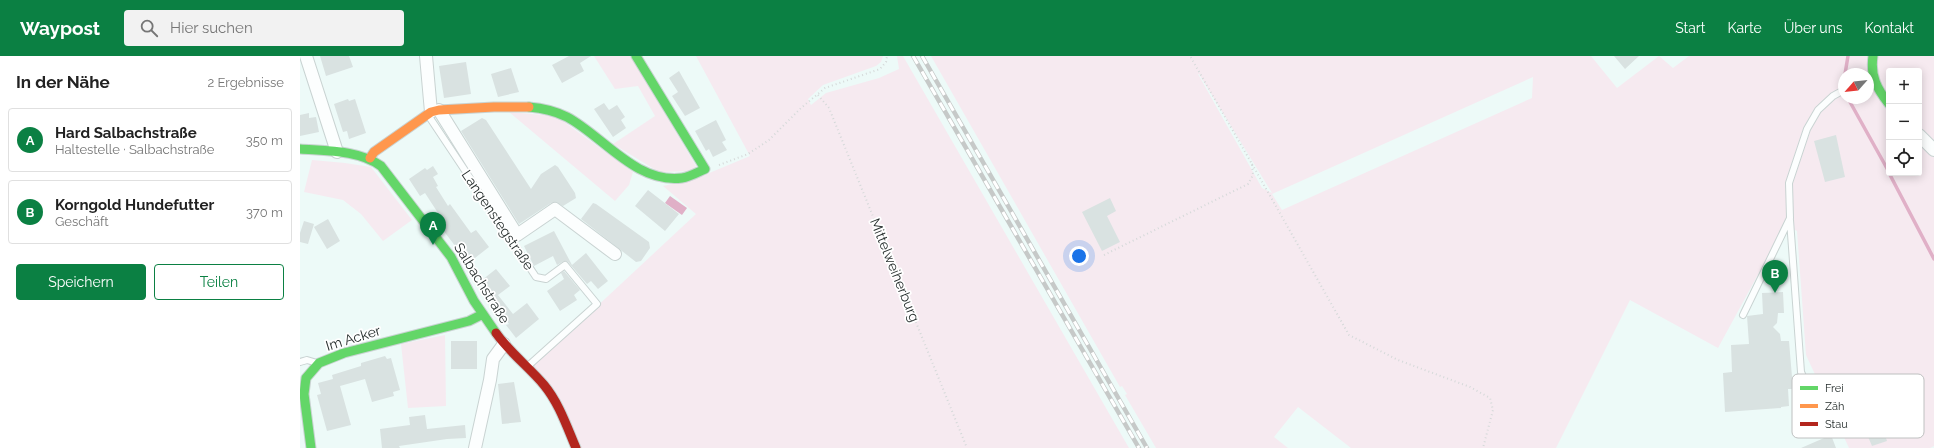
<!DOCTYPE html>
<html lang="de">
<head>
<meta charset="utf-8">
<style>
	body { margin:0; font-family:Raleway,sans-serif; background:#f2f2f2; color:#222 }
	.controls { position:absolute; right:12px; top:12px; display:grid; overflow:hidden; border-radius:4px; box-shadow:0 2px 10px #0003 }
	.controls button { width:36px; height:36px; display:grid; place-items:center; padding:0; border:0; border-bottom:1px solid #e0e0e0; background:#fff; color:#222; font:20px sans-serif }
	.compass { position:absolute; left:1538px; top:12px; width:36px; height:36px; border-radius:50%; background:#fff; box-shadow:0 2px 10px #0003; rotate:243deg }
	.you { position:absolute; left:779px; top:200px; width:14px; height:14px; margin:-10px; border:3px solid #fff; border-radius:50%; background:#1a73e8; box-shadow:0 0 0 6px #1a73e833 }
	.badge { display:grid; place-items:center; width:26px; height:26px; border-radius:50%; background:#0b8043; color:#fff; font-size:13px; font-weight:700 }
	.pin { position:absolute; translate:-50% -33px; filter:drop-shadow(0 1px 2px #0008) }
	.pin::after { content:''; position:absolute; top:21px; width:14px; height:12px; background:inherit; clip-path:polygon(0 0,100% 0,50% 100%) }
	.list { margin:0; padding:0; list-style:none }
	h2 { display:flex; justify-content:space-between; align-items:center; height:52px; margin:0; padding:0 16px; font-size:17px }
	h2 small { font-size:13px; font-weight:400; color:#767676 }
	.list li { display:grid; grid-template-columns:26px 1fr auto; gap:12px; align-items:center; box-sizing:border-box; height:64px; margin:0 8px 8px; padding:0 8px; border:1px solid #e0e0e0; border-radius:4px }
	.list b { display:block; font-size:15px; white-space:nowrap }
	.list p { margin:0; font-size:13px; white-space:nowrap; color:#767676 }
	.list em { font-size:13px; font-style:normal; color:#767676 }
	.actions { display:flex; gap:8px; padding:12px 16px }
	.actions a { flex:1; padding:9px 0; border:1px solid #0b8043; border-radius:4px; text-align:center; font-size:14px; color:#0b8043 }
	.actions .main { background:#0b8043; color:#fff }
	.icon { flex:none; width:22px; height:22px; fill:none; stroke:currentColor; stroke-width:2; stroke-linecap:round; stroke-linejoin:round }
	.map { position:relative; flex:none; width:1634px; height:392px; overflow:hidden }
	header { display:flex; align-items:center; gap:24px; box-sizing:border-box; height:56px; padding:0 20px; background:#0b8043; color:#fff }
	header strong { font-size:19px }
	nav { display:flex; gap:22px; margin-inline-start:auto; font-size:14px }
	.search { width:280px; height:36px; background:#f2f2f2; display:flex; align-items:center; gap:10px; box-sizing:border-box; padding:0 14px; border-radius:4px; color:#767676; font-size:15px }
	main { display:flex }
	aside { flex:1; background:#fff }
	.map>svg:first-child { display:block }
</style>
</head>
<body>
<header>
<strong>Waypost</strong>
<div class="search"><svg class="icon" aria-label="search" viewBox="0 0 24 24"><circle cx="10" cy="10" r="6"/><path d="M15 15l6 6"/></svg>Hier suchen</div>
<nav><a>Start</a><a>Karte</a><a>Über uns</a><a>Kontakt</a></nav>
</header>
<main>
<aside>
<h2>In der Nähe<small>2 Ergebnisse</small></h2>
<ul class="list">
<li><span class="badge">A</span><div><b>Hard Salbachstraße</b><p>Haltestelle · Salbachstraße</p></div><em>350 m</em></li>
<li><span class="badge">B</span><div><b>Korngold Hundefutter</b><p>Geschäft</p></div><em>370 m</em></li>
</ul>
<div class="actions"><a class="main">Speichern</a><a>Teilen</a></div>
</aside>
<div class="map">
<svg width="1634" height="392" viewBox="0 0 1634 392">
	<rect width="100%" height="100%" fill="#edfaf8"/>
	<path fill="#f6eaf0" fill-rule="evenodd" d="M294,0h37l65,110 -4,5 -33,1 -46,-28 42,-28 -17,-30 -23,3z
		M396,0h187l-2,6 -5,4 -53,19 -15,14 3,6 15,-12 53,-15 20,-9 -2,-13h6l226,392h-549l-47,-82 163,-152 -33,-28 32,-7 55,-23z
		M631,0h660l26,32 42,-32 14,12 16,-12h245v390l-4,2h-81l-43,-93 -9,-124 -12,-6 -67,123 -88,-48 -74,148h-205l-53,-41 -24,30 14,11h-132l-31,-53 2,-1 -5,-8 -2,1zM1589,15h30v102h-30zM898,18h1l73,119 -10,-5zM1544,18h24v24h-24zM1233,21l-1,21 -250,112 -10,-16z
		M209,56l47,4 77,56 -4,13 -14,16z
		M12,104l33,3 26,4 41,53 -29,21 -22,-27 -18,-14 -39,-8z
		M145,279l1,71 -38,2 -7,-64z"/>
	<path fill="#e0b0c7" d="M370,140l17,12 -5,7 -17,-12z"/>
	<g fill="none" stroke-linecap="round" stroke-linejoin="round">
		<path stroke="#e0b0c7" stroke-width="3.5" d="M1545,18l3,-18
			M1550,46l39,70
			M1589,117l45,86"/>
	</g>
	<path fill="#d9e2e1" d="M20,0h29l4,11 -27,9z
		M269,0h22l-11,7 4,8 -22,12 -10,-18z
		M1314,0h25l-14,13z
		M166,6l5,32 -27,4 -5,-32z
		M211,12l8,24 -21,5 -7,-23z
		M379,15l21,37 -15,8 -13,-20 6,-4 -9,-14z
		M48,43l1,2 6,-2 11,34 -17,6 -2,-8 -4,1 -9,-28z
		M304,47l5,7 8,-5 8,12 -4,3 5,8 -13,9 -19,-28z
		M9,57v5l7,-1 3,15 -19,4v-21z
		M182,62l4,2 45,69 10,-15 14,-9 3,2 17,26 1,5 -13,8 -7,-4 -5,1 -32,21 -58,-93z
		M416,64l10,20 -4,2 5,8 -14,7 -4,-8 -3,2 -11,-20z
		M1536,79l9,42 -20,5 -11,-41z
		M133,110l5,8 -5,3 5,9 -2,1 12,19 2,-2 21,29 5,-3 13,17 -23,18 -7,-14 -26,-34 5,-4 -13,-20 -5,3 -11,-17 16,-11 2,2z
		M348,134l31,24 -14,17 -30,-25z
		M810,142l6,13 -9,5 13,26 -18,9 -20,-39z
		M293,147l3,1 53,38 1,6 -9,13 -5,1 -55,-43z
		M28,163l12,22 -13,8 -13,-22z
		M4,165l10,3 -6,20 -8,-2v-9z
		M254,175l18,34 14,-12 22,28 -10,8 -7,-8 -4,3 -19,-22 -4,-1 -7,4 -4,-9 -19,10 -10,-20z
		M196,213l14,17 -12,9 15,19 14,-11 12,16 -23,19 -10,-13 3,-1 -28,-37 4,-3 -3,-4z
		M264,215l16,19 -6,5 3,5 -17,11 -13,-20 17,-12 -3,-6z
		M1483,236l1,21h-6l-1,10 -4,4 7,7 1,7h8l4,48h-5l1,17 -8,1v1l-56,4 -2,-39 9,-1 -1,-27 18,-1 -2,-28 16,-2 -1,-21z
		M151,285h26v28h-26z
		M85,300l2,3 4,-1 9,32 -7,2 1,4 -22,6 -7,-23 -25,7 11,39 -24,6 -10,-36 4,-1 -3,-11 15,-4 -1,-4 29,-9v-3z
		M214,326l7,40 -19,2 -4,-40z
		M125,359l2,14 38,-4 1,13 -19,1 -48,7 1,2h-18l-2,-19 30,-4 -1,-8z
		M1582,370l5,15 -15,5 -6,-14z
		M1531,379l5,13h-35z"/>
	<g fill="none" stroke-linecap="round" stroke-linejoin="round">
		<defs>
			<path id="lane" d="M128,59l108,162 10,2 19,-14 32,39 -69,62
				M1490,164l11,152 25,56
				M1443,259l47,-97 -1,-35 18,-54 11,-19 15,-14 11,-6
				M0,306l7,-2 10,3"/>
			<path id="street" d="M6,0l31,96
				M126,0l5,56
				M139,54l78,125 38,-26 60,45
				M1619,79l15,15
				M175,392l15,-68 3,-21 11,-15"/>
			<path id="fast" d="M1573,0c-3,20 4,33 16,48
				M229,51c13,1 26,4 38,10 36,19 69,67 115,61 8,-1 16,-6 23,-9l-69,-113
				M0,93c27,2 59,1 81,17l70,91 23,44 22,32
				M11,392l-7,-54 2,-16 13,-15 25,-10 125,-32 14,-7"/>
			<path id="slow" d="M70,102l4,-6 57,-40 8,-2 55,-3h35"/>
			<path id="jam" d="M196,277c14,20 33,34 48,52 15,18 23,42 32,63"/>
		</defs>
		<use href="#lane" stroke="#c9d3d2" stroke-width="8"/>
		<use href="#street" stroke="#c9d3d2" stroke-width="14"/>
		<use href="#fast" stroke="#c9d3d2" stroke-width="11"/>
		<use href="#slow" stroke="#c9d3d2" stroke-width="11"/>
		<use href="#jam" stroke="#c9d3d2" stroke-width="11"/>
		<path stroke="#d5d9d9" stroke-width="2" stroke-dasharray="1 3" stroke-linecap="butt" d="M518,39l11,13 138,340
			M952,108l97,171 49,25 72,27 20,11 3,12 -10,38
			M419,109l29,-11 21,-14 32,-32 24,-20 55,-19 6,-7 1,-6
			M804,199l144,-71 5,-9 -1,-11 -62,-108"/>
		<use href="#lane" stroke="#fcfefe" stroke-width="6"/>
		<use href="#street" stroke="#fcfefe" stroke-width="12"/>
		<use href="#fast" stroke="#63d668" stroke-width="9"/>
		<use href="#slow" stroke="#ff974d" stroke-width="9"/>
		<use href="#jam" stroke="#b3261e" stroke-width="9"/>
		<defs>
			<path id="rail" d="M613,0l226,392
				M622,0l225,392"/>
		</defs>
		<use href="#rail" stroke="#c6c9c8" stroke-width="4.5"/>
		<use href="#rail" stroke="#fff" stroke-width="3" stroke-dasharray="9" stroke-linecap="butt"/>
	</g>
	<g text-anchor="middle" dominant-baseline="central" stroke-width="3.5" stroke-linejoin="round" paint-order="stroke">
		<g font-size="14" fill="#262e2d" stroke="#fff">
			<text transform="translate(198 164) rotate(56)">Langenstegstraße</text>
			<text transform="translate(595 214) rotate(68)">Mittelweiherburg</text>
			<text transform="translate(182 227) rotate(58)">Salbachstraße</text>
			<text transform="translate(53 282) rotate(-17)">Im Acker</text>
		</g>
	</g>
	<rect x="1492" y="318" width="132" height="64" rx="6" fill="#fff" stroke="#bec0c0" stroke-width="1"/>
	<rect x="1500" y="330" width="18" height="4" fill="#63d668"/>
	<rect x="1500" y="348" width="18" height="4" fill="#ff974d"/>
	<rect x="1500" y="366" width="18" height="4" fill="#b3261e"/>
	<g font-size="11" fill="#262e2d">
		<text x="1525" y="336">Frei</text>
		<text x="1525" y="354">Zäh</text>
		<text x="1525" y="372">Stau</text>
	</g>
</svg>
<div class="controls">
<button>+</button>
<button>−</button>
<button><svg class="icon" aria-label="locate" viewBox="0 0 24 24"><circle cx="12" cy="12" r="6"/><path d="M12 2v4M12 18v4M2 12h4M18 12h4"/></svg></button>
</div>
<svg class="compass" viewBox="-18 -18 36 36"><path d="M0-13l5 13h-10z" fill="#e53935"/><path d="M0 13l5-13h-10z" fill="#767676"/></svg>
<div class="you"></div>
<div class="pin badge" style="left:133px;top:189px">A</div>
<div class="pin badge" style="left:1475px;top:237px">B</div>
</div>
</main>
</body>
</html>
